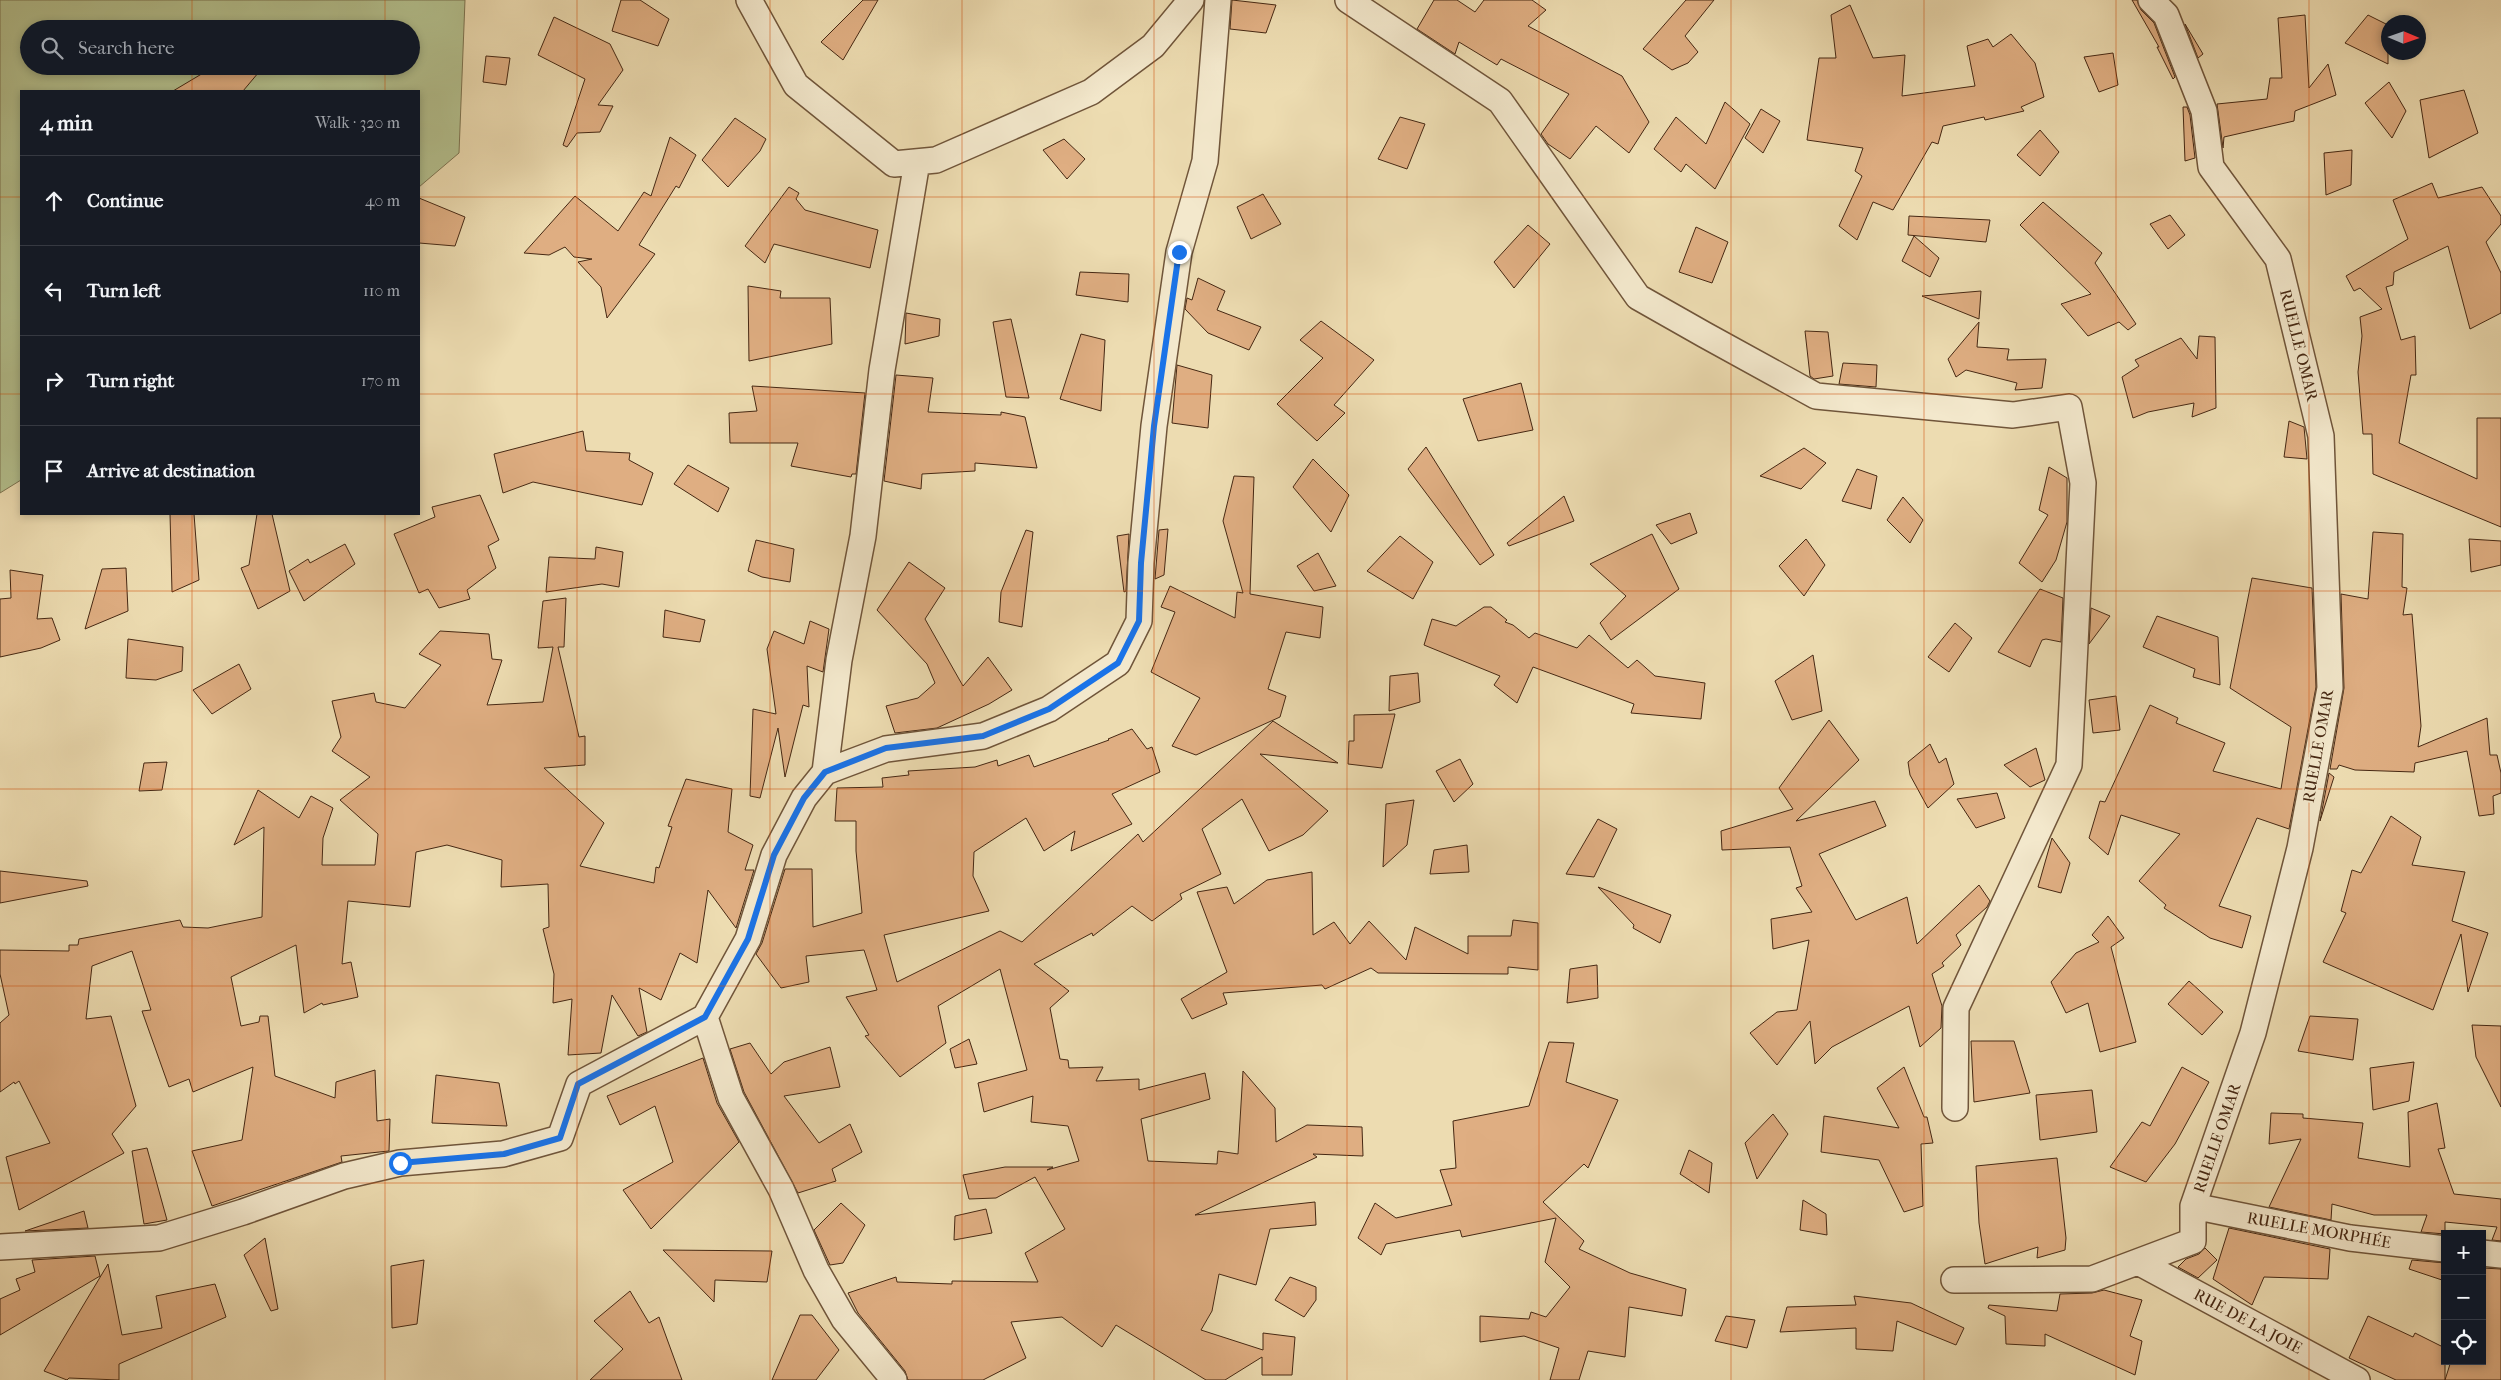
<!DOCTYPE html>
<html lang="en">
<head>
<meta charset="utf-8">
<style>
	body { margin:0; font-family:"IM FELL French Canon",serif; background:#20242c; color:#f1f3f6 }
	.controls { position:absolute; right:15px; bottom:15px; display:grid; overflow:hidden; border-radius:0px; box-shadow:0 2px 8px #0003 }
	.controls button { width:45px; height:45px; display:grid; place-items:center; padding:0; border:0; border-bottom:1px solid #363941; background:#171b24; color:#f1f3f6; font:25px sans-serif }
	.compass { position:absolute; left:2381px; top:15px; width:45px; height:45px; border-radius:50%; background:#171b24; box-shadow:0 2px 8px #0003; rotate:92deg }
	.stop { position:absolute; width:15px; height:15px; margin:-11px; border:4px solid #1a73e8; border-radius:50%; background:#fff }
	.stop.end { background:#1a73e8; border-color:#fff; box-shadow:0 1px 5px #0008 }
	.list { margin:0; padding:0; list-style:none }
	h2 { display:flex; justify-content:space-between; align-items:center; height:65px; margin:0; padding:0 20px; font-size:21px }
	h2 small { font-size:16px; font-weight:400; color:#9ea1a6 }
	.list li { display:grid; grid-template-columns:32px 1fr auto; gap:15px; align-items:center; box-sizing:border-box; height:90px; padding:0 20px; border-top:1px solid #363941 }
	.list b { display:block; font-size:19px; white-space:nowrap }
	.list em { font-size:16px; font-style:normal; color:#9ea1a6 }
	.icon { flex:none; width:28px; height:28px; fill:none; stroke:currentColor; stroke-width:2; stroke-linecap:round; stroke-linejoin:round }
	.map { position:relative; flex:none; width:2501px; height:1380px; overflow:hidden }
	.search { position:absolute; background:#171b24; box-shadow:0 2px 8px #0003; left:20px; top:20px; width:400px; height:55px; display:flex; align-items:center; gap:12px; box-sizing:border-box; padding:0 18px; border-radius:28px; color:#9ea1a6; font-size:19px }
	.panel { position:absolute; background:#171b24; box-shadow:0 2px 8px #0003; left:20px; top:90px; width:400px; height:425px; border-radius:0px }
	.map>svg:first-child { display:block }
</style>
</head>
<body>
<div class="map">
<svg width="2501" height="1380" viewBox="0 0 2501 1380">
	<rect width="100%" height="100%" fill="#eddcb1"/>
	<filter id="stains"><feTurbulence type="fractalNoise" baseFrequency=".004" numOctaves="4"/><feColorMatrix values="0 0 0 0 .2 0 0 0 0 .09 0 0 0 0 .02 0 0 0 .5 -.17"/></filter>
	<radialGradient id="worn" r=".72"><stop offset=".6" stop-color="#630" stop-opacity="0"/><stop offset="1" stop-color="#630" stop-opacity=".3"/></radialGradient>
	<path fill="#b4c18f" stroke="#7d7451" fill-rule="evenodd" d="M0,0h465l-6,153 -40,34v-96h-398v389l-21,13zM29,29h382v37h-382z"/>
	<path fill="#dfae82" stroke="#462813" d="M621,0h19l29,19 -11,27 -46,-15z
		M863,0h15l-35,60 -22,-18z
		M1232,0l44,5 -10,28 -36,-4z
		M1434,0h23l18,12 9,-12h48l14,10 -18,16 94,50 27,46 -20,31 -33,-27 -26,33 -22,-15 -7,-10 28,-40 -68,-35 -4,6 -38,-23 -4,12 -38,-25z
		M1686,0h28l-29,36 13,16 -10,11 -16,7 -29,-21z
		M2132,0h5l4,10 13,13 21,54 -2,2 -16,-32h2z
		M1850,5l23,53 32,-3 -3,41 73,-10 -8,-40 21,-7 5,8 18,-13 24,29 9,34 -23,10 3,4 -39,9 -1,-3 -41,9 -5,18 -6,-2 -39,68 -20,-8 -16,38 -18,-14 23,-50 -7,-5 8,-23 -56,-8 12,-82h17l-5,-43z
		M2305,15l4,73 19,-24 8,31 -41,16 -1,10 -70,16 -1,11 -6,-44 50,-5 3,-21h12l-4,-60z
		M2368,15l20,10v39l-43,-21z
		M554,17l56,27 13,26 -25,35 15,1 -13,26 -23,1 -10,14 -4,-2 22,-66 -47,-24z
		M2185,24l18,30 -5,4z
		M2113,53l5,32 -19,7 -15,-35z
		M486,56l24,2 -4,27 -23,-3z
		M215,66h49l-21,25h-70z
		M2389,82l17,29 -14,27 -27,-35z
		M2464,90l14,43 -49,25 -9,-58z
		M1725,102l25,22 -35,65 -29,-25 -5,8 -27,-23 22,-32 30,27z
		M2183,107h4l3,8 5,43 -10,3z
		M1761,109l19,12 -17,32 -18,-15z
		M1400,117l25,7 -18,45 -29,-10z
		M735,118l31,21 -6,12 -32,36 -26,-27z
		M2040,130l19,22 -19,24 -23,-21z
		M670,137l26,18 -17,33 -3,-2 -37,59 16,9 -48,64 -6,-31 -23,-25 14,-3 -18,-2 -9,-10 -16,8 -25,-2 51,-57 43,35 26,-39 7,4z
		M1064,139l21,20 -18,20 -24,-29z
		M2352,150l-1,35 -25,10 -2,-42z
		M2432,183l6,15 44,-11 19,29v8l-15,18 15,31v40l-31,16 -22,-83 -54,26 -1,13 -7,2 15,53 14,-4 1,39h-5l-12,68 78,36v-61h24v109l-128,-53 -1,-40h-9l-5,-62 4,-36 -2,-19 22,-8 -22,-21 -6,3 -8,-15 62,-37 -15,-39z
		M789,187l10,6 -3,6 9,11 73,20 -8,38 -96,-24 -9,19 -20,-17z
		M1263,194l18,30 -30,15 -14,-32z
		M419,198l46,19 -10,29 -36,-3z
		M2043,202l59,51 -7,10 41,61 -8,6 -9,-8 -31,14 -27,-32 30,-10 -71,-69z
		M2170,215l15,20 -17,14 -18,-25z
		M1909,216l81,4 -4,22 -78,-7z
		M1528,225l22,19 -36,44 -20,-26z
		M1696,227l32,15 -16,41 -33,-11z
		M1914,236l25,22 -9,19 -28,-16z
		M1080,272l49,2 -1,28 -52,-7z
		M1198,278l27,13 -8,19 44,17 -12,23 -41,-17 -23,-24 2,-11 5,2z
		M748,286l33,5 -1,7h50l2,46 -83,17z
		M1981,291l-2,28 -57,-23z
		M906,313l34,6 -1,17 -34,8z
		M1011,319l18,79 -23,-1 -13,-75z
		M1321,321l53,39 -40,45 11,8 -28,28 -40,-37 46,-46 -23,-18z
		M1979,322l-2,25 32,2 -2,11 39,-1 -4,29 -27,2 2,-7 -51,-13 -10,7 -8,-18z
		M1805,331l23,1 5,44 -19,3 -4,-3z
		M1081,334l24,6 -4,71 -41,-12z
		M2199,336l16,1 1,71 -24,9 2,-14 -46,9 -15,6 -11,-41 17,-11 -4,-6 46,-22 16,21z
		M1843,363l34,2 -1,22 -37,-3z
		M1177,365l35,10 -4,53 -36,-5z
		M896,375l37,3 -5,34 73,3v-3l24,5 12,51 -62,-5v8l-53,3 -1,15 -37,-8z
		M1521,383l12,47 -55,11 -15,-42z
		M752,386l113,7 -9,81h-4l-1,3 -60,-11 7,-23h-68l-1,-30 28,-2z
		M2289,421l15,6 3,32 -23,-2z
		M583,431l3,20 44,2 -1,7 24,13 -11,32 -109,-23 -30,11 -9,-39z
		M1426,447l68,108 -14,10 -72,-96z
		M1804,448l22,15 -25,26 -41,-13z
		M1313,459l36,36 -18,37 -38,-45z
		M688,465l41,23 -11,24 -44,-28z
		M2049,467l18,11v44l-11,38 -14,22 -23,-19 29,-48 -9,-5z
		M1857,469l20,7 -6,33 -29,-8z
		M1234,476l20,1 -4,117 73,13 -3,31 -34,-6 -18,57 18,7 -6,21 -84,38 -24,-9 28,-48 -49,-26 24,-60 -14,-5 9,-21 65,32 2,-26 6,1 -20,-72z
		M480,495l19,45 -11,6 8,22 -29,22 3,9 -31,9 -11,-19 -9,4 -25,-59 41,-17 -3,-10z
		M1564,496l10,25 -65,25 -2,-3z
		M1903,497l20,23 -13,23 -23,-23z
		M1690,513l7,20 -26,11 -15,-19z
		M170,514h24l5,66 -27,12z
		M257,514h15l18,77 -32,18 -17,-41 8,-3z
		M1168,529l-4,46 -9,4 4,-49z
		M1026,530l7,2 -11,95 -23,-5 2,-30z
		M2373,532l30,2 -1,53 5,1 -4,27 9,-1 9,112 -3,21 69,-29 3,37h7l4,18v20l-8,3 1,18 -15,2 -12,-65 -52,12 -1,9 -59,-2 -16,-5 -2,4h-7l14,-81 -3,-94 27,5z
		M1129,534l-3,57 -2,1 -7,-56z
		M1652,534l27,55 -68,51 -11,-17 26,-27 -36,-32z
		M1400,536l33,26 -20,37 -46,-28z
		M1806,539l19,26 -21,31 -25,-30z
		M2469,539l32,2v24l-30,7z
		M756,540l38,9 -4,33 -28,-5 -14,-6z
		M345,544l10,20 -51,37 -15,-30 19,-12 2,4z
		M596,547l27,5 -4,35 -17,-3 -56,8 3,-35 46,2z
		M1318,553l18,33 -22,5 -17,-25z
		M909,562l36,26 -20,31 38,67 25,-29 24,33 -23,14 -52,24 -42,5 -9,-27 32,-8 17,-15 -8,-19 -50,-54z
		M126,568l2,43 -43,18 17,-60z
		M10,570l33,5 -6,44 15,-1 8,22 -19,8 -41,9v-58l11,-1z
		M2252,578l60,10 4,99 -27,142 -32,-11 -38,88 32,10 -9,32 -32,-10 -46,-30 2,-3 -27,-24 41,-47 -59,-19 -13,40 -19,-17 11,-37 5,1 45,-97 28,13 -2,5 49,20 -12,28 68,18 10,-62 -61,-39z
		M2040,589l23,9 -2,44 -15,-3 -4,1 -12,27 -32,-15z
		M566,598l-2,49h-6l21,90 6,-1v29l-41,3 60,55 -24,43 74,17 2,-16 3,1 13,-41 -4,-1 18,-47 46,10 -4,43 25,13 -8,25h9l-18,58 -28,-38 -11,73 -17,-10 -19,47 -22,-12 8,44 -9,4 -26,-41 -11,58 -33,2 4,-56 -19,4 1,-29 -11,-45 6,-2 -1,-43 -47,3 1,-27 -55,-15 -31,7 -6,55 -62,-6 -6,63 9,-2 7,35 -35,8 -1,-2 -18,10 -8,-68 -65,32 10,49 18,-4 1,-6h8l7,60 60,22 1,-16 39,-12 2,51 13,-2 -1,32 -48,5 1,6 -130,44 -20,-55 50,-11 11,-73 -60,25 -4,-13 -20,8 -27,-76 9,-1 -19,-59 -40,15 -6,53 25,-3 25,90 -24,28 12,19 -105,57 -13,-53 44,-14 -31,-62 -4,3 -1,-2 -14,10v-69l9,-8 -9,-41v-24l69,1v-6h9l1,-6 101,-19 3,7 25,1 54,-11 2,-90 -30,18 24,-55 41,28 12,-22 22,12 -10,30 -1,27h53l3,-31 -38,-34 30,-23 -38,-26 9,-14 -9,-36 42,-8 2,9 29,6 36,-43 -22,-11 21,-23 49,3 3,25 10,1 -15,45 56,-3 10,-55 -15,1 5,-47z
		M1484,607h7l16,13 -2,2 8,3 16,13 6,-5 42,15 12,-13 39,33 9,-8 18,16 50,7 -4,36 -70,-6 3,-9 -101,-37 -16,36 -23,-18 6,-9 -76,-31 8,-26 24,7z
		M2091,608l19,8 -21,28z
		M665,610l40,10 -5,22 -37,-5z
		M2157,616l61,21 2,48 -27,-8 2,-8 -52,-22z
		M810,621l19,8 -6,43 -16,-6 2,41 -6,-2 -18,72 -7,-49 -18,70 -10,-2 3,-87 23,5 -9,-65 7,-18 30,13z
		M1955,623l17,15 -23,34 -21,-15z
		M128,639l55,8 -1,24 -26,9 -30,-2z
		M1813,655l9,56 -30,9 -17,-39z
		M239,664l12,25 -39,25 -19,-24z
		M1418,673l2,29 -31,9 1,-35z
		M2116,696l4,34 -27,3 -4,-33z
		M1395,714l-13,54 -34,-4 1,-23h5v-26z
		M1829,720l30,40 -63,61 79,-20 11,25 -67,28 37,66 51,-23 10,47 62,-59 11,16 -3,6 -31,28 5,10 -19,18 2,3 -12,8 10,32 -1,22 -21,19 -11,-41 -77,41 -17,17 -5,-43 -33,44 -27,-32 27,-21 20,-2 12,-70 -36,9 -2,-30 41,-7 -16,-24 6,-2 -12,-39 -68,3 -1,-19 72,-22 -14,-21z
		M1273,721l65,42 -78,-9 68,57 -25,24 -34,16 -27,-52 -40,30 19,45 -41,20 2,5 -30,22 -20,-15 -39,30 -1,-3 -58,31 35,27 -19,17 10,51 8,1 1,8 34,-1 -7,14 43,-2v11l66,-17 5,26 -69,20 7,42 69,3 1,-13 20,3 5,-83 32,37 1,34 31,-17 55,2 1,29 -50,-2 4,3 -122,58 120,-13 1,23 -46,4 -14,56 -37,-11 -7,37 -11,19 62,20v-17l32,4 -3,38h-30v-18l-37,23h-19l-90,-55 -14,22 -40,-30 -51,5 15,36 -43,22h-75l-3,-9 -47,-58 -10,-20 48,-16 1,5 55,2v-3l86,1 -13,-29 40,-24 -30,-52 -39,21 -27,1 -6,-24 42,-8h48l-6,3 32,-9 -11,-35 -37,-4 2,-26 -49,16 -6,-29 49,-13 -27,-101 -62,37 8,37 -46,34 -35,-41 4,-1 -23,-38 31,-7 -13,-40 -58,6 3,26 -28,6 -25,-34 6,-11 23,-74h27l1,58 49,-14 -6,-62v-30h-21l2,-33 46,-1 -1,-9 27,-3 -1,-4 67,-4 22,-7 1,6 31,-11 5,12 75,-27 -1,-1 24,-10 15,20 5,-2 8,25 -48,22 20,30 -61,27 4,-20 -31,20 -18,-33 -52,34 -1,24 16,35 -105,24 13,47 103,-51 22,11 116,-108 5,8z
		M1930,744l9,19 7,-5 8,26 -26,24 -18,-33 -2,-13z
		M2036,748l9,32 -15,7 -26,-22z
		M1460,759l13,25 -19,18 -18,-31z
		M167,762l-5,28 -23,1 5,-28z
		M2329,773l5,4 -14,44z
		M1997,793l8,25 -29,10 -19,-29z
		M1414,800l-7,45 -24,22 3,-63z
		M2391,816l30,21 -9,28 53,7 -13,49 36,12 -20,59 -7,-58 -28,76 -110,-48 23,-49 -5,-2 11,-41 9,3z
		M1598,819l19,10 -23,48 -28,-3z
		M2052,838l18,25 -9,30 -23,-6z
		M1467,845l2,27 -39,2 4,-24z
		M0,871l87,10 1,5 -88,17z
		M1312,872l1,63 21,-13 16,22 19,-23 37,39 9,-33 53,27v-18h43l2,-16 25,3v47l-30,-3v7l-130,-1 -7,-5 -46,21 -3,-4 -99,8 4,11 -35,15 -11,-20 46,-27 -30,-80 30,-5 7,17 33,-24z
		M1598,887l73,28 -11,28 -27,-15 1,-3z
		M2108,916l16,22 -13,9 25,95 -36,10 -12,-49 -22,10 -15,-31 25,-29 23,-11 -7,-7z
		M1597,965l1,33 -31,5 3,-34z
		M2189,981l34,31 -21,23 -34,-31z
		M2310,1016l48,3 -5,41 -55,-9z
		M2472,1025l29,1v81l-25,-50z
		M969,1039l8,25 -22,4 -5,-19z
		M1971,1041h43l16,52 -56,9z
		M1549,1042l25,1 -8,39 52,18 -30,68 -4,-4 -41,38 41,39 -5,8 51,24 56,16 -4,27 -53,-9 -4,50 -37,-6 -9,29h-29l9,-32 -35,-12 -44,6v-26l49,3 2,-7 15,5 24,-30 -25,-25 11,-44 -94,19 -2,-7 -74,14 -5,11 -23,-17 17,-35 21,15 56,-13 -12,-35 16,-2 -3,-47 76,-15z
		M750,1043l21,31 13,-12 46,-15 10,40 -56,9 35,47 31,-19 12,28 -30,17 4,12 -38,12 -54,-101 -14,-43z
		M703,1058l14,45 22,39 -88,87 -28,-39 50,-28 -18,-56 -35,19 -13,-29z
		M2414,1062l-5,39 -36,9 -3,-42z
		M1904,1067l20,50h3l6,26 -12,1 2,62 -19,6 -25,-52 -58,-8 3,-36 75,12 -22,-40z
		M2182,1067l27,15 -34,62 -29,38 -36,-15 32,-45 8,4z
		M436,1075l63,8 8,43 -75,-3z
		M2092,1090l5,42 -57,8 -4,-45z
		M2437,1103l8,45 -7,1 16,45 47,5v42l-9,-1 5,-13 -52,-5v12l-24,-2 6,-17h-53l-42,-11 -1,16 -62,-13 32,-68 -32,5 2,-31 32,1v4l60,5 -5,35 52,9 -2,-55z
		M1773,1114l15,20 -31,45 -12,-36z
		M147,1148l20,72 -23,4 -12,-73z
		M1689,1150l23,13 -3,30 -29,-19z
		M2057,1158l9,80 -1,12 -28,8 1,-11 -53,17 -6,-41 -3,-57z
		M1803,1200l23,14 1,21 -27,-5z
		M841,1203l24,22 -22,38 -13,2 -16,-35z
		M986,1209l6,24 -38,7 1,-24z
		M84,1211l4,17 -63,3z
		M2229,1228l101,21 -2,30 -64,-2 -12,28 -39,-26z
		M265,1238l13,71 -7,2 -27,-56z
		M2205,1248l12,12 -19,18 -20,-11 8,-8 13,-5z
		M663,1250l109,1 -5,31 -52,-2 -1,22z
		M95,1256l5,20 -100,59v-36l20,-9 -4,-11 19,-7 -3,-12z
		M424,1260l-7,64 -25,4 -1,-62z
		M2412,1260l33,3v18l-36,-12z
		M108,1264l14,71 40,-7 -6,-32 59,-12 11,33 -107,47v16l-50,-2 -2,2 -23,-9z
		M2483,1268l18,1v111h-56l6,-19h31z
		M1290,1277l26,10v13l-12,17 -29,-17z
		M2104,1290l38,10 -12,36 12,5 -7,34 -90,-41v12l-39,-2 -1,-28 -17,-8 1,-3 68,6 3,-17 32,-1z
		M630,1291l19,32 10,-6 23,63h-92l33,-31 -29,-28z
		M1854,1296l57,7 53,25 -8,17 -59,-24 -4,30 -37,-2v-21l-76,4 7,-25 69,-2z
		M800,1315h12l27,35 -23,30h-44z
		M1726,1316l29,4 -8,28 -32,-7z
		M2368,1316l45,21 2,-4 30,15v32h-49l-47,-22z"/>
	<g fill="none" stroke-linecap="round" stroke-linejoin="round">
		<defs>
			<path id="street" d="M749,0l47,85 98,79 42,-4 155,-68 62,-46 38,-46
				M1348,0l152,101 138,196 67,38 111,61 197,19 56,-8 14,76 -14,282 -113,243 -1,100
				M825,772l14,-112 24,-124 19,-166 35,-208
				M705,1017l26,81 50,91 35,81 28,49 50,61
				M2193,1206l157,32 95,11
				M0,1247l159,-9 84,-26 101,-36 56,-13 103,-9 57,-16 19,-54 126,-67 43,-78 26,-84 30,-57 21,-26 61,-23 97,-13 66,-27 69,-46 21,-42 2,-58 13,-137 25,-174 26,-91 13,-161
				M2482,1253l19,2
				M2138,1262l219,118
				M1954,1280l138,-1 101,-38v-35l60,-173 47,-185 30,-160 -9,-252 -43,-177 -67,-92 -7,-56 -38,-96 -15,-15"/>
		</defs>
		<use href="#street" stroke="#70553a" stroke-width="28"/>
		<use href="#street" stroke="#f3e8cc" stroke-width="25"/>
	</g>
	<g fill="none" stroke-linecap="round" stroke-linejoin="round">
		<path stroke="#1a73e8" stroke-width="6" d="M400,1163l104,-9 56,-16 18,-54 127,-67 43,-78 26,-84 30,-57 21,-26 61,-24 97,-12 66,-27 69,-46 21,-42 2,-58 13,-137 25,-174"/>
	</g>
	<path fill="none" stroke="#d0520d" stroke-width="1" stroke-opacity="0.55" d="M192,0v29M385,0v29M577,0v1380M770,0v1380M962,0v1380M1154,0v1380M1347,0v1380M1539,0v1380M1731,0v1380M1924,0v1380M2116,0v1380M2309,0v1380M192,66v25M385,66v25M0,197h21M419,197h2082M0,394h21M419,394h2082M192,514v866M385,514v866M0,591h2501M0,789h2501M0,986h2501M0,1183h2501"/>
	<g text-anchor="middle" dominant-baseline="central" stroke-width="4" stroke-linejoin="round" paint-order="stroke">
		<g font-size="16" fill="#462813" stroke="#f3e8cc">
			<text transform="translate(2299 345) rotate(76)">RUELLE OMAR</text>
			<text transform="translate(2318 746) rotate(-80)">RUELLE OMAR</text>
			<text transform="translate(2217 1138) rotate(-71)">RUELLE OMAR</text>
			<text transform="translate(2319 1230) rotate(10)">RUELLE MORPHÉE</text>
			<text transform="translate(2248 1321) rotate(28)">RUE DE LA JOIE</text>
		</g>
	</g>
	<rect width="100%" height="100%" filter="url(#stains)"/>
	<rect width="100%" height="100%" fill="url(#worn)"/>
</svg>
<div class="controls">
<button>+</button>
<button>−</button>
<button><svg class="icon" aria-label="locate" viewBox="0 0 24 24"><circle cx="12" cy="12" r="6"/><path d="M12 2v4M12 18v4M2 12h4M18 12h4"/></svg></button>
</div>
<svg class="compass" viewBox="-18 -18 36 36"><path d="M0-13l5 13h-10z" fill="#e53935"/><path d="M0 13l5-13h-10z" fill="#9ea1a6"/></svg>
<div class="stop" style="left:400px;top:1163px"></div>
<div class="stop end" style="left:1179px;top:252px"></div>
<div class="search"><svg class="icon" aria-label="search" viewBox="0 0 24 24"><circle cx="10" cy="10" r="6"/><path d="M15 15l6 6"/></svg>Search here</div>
<section class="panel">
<h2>4 min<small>Walk · 320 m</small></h2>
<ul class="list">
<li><svg class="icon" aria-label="ahead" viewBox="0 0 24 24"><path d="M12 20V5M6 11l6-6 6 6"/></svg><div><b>Continue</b></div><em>40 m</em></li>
<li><svg class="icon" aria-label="left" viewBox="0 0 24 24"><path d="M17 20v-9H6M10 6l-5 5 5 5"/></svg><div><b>Turn left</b></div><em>110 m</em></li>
<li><svg class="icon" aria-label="right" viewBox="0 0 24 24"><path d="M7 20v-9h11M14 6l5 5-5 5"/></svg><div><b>Turn right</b></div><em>170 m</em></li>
<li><svg class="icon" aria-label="arrive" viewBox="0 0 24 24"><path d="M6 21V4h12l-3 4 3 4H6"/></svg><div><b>Arrive at destination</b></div></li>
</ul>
</section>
</div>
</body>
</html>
